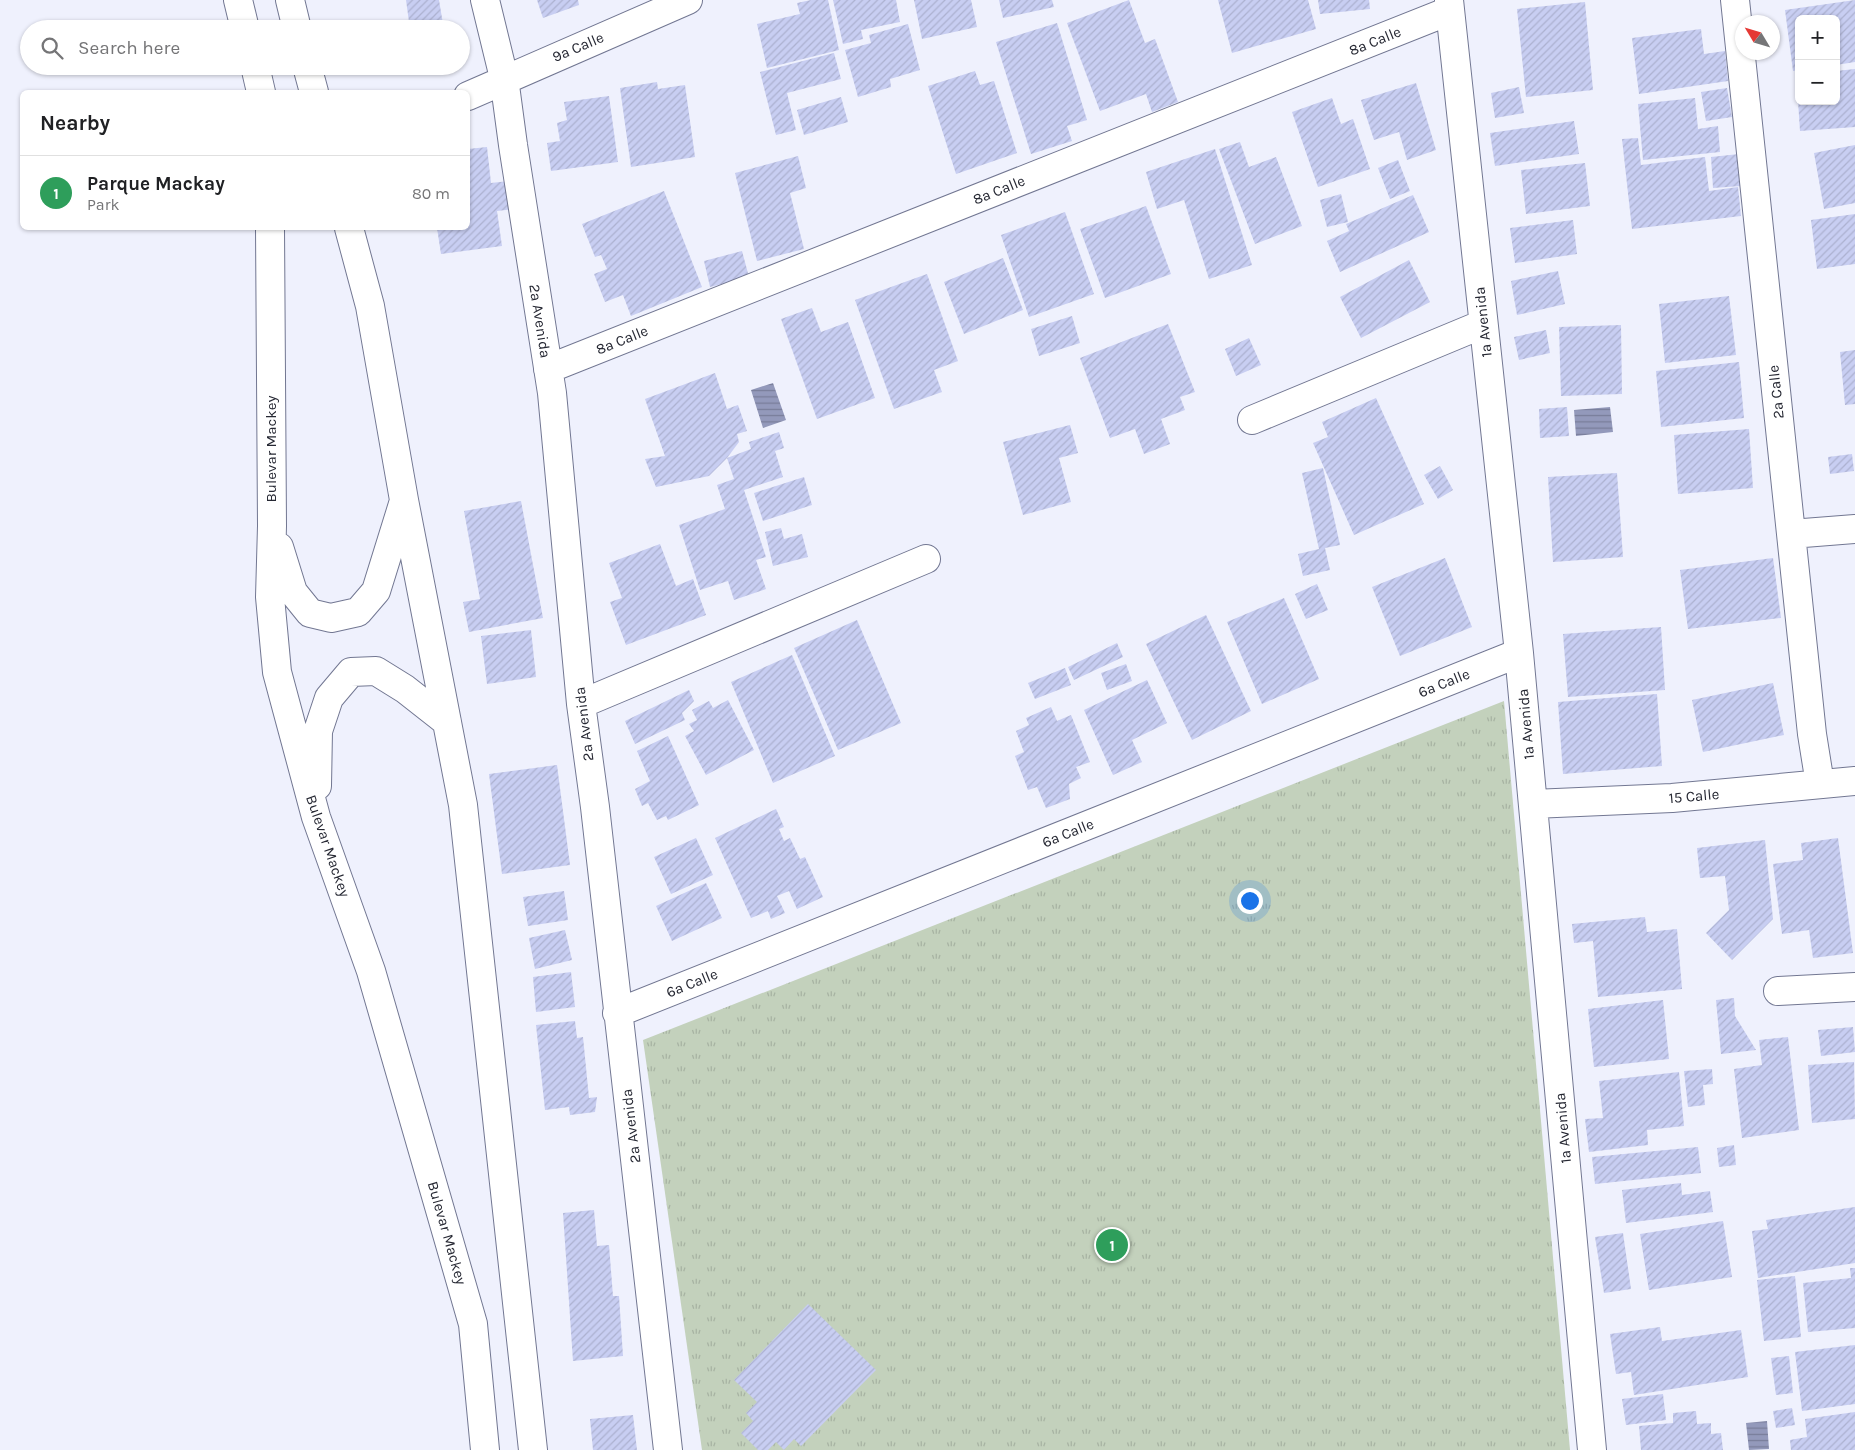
<!DOCTYPE html>
<html lang="en">
<head>
<meta charset="utf-8">
<style>
	body { margin:0; font-family:Karla,sans-serif; background:#f2f2f2; color:#202124 }
	.controls { position:absolute; right:15px; top:15px; display:grid; overflow:hidden; border-radius:8px; box-shadow:0 1px 4px #0004 }
	.controls button { width:45px; height:45px; display:grid; place-items:center; padding:0; border:0; border-bottom:1px solid #e0e0e0; background:#fff; color:#202124; font:25px sans-serif }
	.compass { position:absolute; left:1735px; top:15px; width:45px; height:45px; border-radius:50%; background:#fff; box-shadow:0 1px 4px #0004; rotate:308deg }
	.you { position:absolute; left:1249px; top:900px; width:18px; height:18px; margin:-12px; border:4px solid #fff; border-radius:50%; background:#1a73e8; box-shadow:0 0 0 8px #1a73e833 }
	.badge { display:grid; place-items:center; width:32px; height:32px; border-radius:50%; background:#3a621e; color:#fff; font-size:16px; font-weight:700 }
	.pin { position:absolute; translate:-50% -50%; border:2px solid #fff; box-shadow:0 1px 5px #0006 }
	.list { margin:0; padding:0; list-style:none }
	h2 { display:flex; justify-content:space-between; align-items:center; height:65px; margin:0; padding:0 20px; font-size:21px }
	h2 small { font-size:16px; font-weight:400; color:#757577 }
	.list li { display:grid; grid-template-columns:32px 1fr auto; gap:15px; align-items:center; box-sizing:border-box; height:75px; padding:0 20px; border-top:1px solid #e0e0e0 }
	.list b { display:block; font-size:19px; white-space:nowrap }
	.list p { margin:0; font-size:16px; white-space:nowrap; color:#757577 }
	.list em { font-size:16px; font-style:normal; color:#757577 }
	.icon { flex:none; width:28px; height:28px; fill:none; stroke:currentColor; stroke-width:2; stroke-linecap:round; stroke-linejoin:round }
	.map { position:relative; flex:none; width:1855px; height:1450px; overflow:hidden }
	.search { position:absolute; background:#fff; box-shadow:0 1px 4px #0004; left:20px; top:20px; width:450px; height:55px; display:flex; align-items:center; gap:12px; box-sizing:border-box; padding:0 18px; border-radius:28px; color:#757577; font-size:19px }
	.panel { position:absolute; background:#fff; box-shadow:0 1px 4px #0004; left:20px; top:90px; width:450px; height:140px; border-radius:8px }
	.map>svg:first-child { display:block }
</style>
</head>
<body>
<div class="map">
<svg width="1855" height="1450" viewBox="0 0 1855 1450">
	<defs>
		<pattern id="grass-tufts" width="24" height="20" patternUnits="userSpaceOnUse" patternTransform="scale(1.25)"><rect width="24" height="20" fill="#c3d1bc"/><path d="M3 7l-1-3M5 7V3M7 7l1-3M15 17l-1-3M17 17v-4M19 17l1-3" fill="none" stroke="#a7b3a2"/></pattern>
		<pattern id="water-rules" width="6" height="5" patternUnits="userSpaceOnUse" patternTransform="scale(1.25)"><rect width="6" height="5" fill="#9399bb"/><path d="M0 2.5h6" fill="none" stroke="#787d99"/></pattern>
		<pattern id="building-hatch" width="6" height="6" patternUnits="userSpaceOnUse" patternTransform="scale(1.25)"><rect width="6" height="6" fill="#c8cef2"/><path d="M-1 1l2-2M0 6l6-6M5 7l2-2" fill="none" stroke="#acb1d0"/></pattern>
	</defs>
	<rect width="100%" height="100%" fill="#eff1fd"/>
	<path fill="url(#grass-tufts)" d="M1504,701l66,749h-868l-59,-410z"/>
	<path fill="url(#water-rules)" d="M773,383l13,37 -23,8 -12,-38z
		M1610,407l3,25 -37,4 -2,-26z
		M1767,1421l2,28 -20,1 -3,-27z"/>
	<path fill="url(#building-hatch)" d="M406,0h33l4,24 -33,5z
		M537,0h41l1,5 -36,13z
		M811,0h17l11,50 -72,18 -10,-44 43,-10 -3,-11z
		M833,0h63l4,22 -39,8 2,9 -20,5z
		M914,0h57l6,27 -55,12z
		M999,0h53l2,7 -51,11z
		M1129,0l16,43 10,-4 23,63 -26,10 -6,-18 -46,17 -33,-88z
		M1218,0h90l8,29 -84,24z
		M1318,0h51l1,9 -50,5z
		M1855,0v62l-19,3v-46h-37v51l-6,1 -8,-61z
		M1585,2l8,88 -67,7 -9,-88z
		M1057,23l30,97 -20,6 5,15 -41,13 -35,-112z
		M908,24l12,46 -30,9 1,8 -33,10 -13,-47 26,-7 -2,-8z
		M1701,29l3,25 21,-3 3,30 -89,13 -7,-56z
		M834,53l7,26 -54,14 9,37 -20,5 -16,-63z
		M1855,69v58l-55,4 -2,-30h38v-30z
		M975,71l5,14 14,-4 23,72 -61,21 -28,-88z
		M657,82l1,7 27,-4 10,72 -64,10 -11,-79z
		M1416,83l20,67 -29,10 -8,-28 -25,8 -13,-40z
		M1519,87l5,26 -29,5 -4,-25z
		M1727,88l5,29 -26,4 -5,-29z
		M609,96l9,66 -67,9 -4,-28 13,-2 -3,-18 10,-3 -3,-18z
		M841,97l7,25 -44,13 -7,-25z
		M1332,98l9,26 12,-5 17,50 -52,18 -26,-75z
		M1695,98l3,31 20,-3 2,26 -77,8 -5,-56z
		M1574,121l5,33 -84,12 -5,-33z
		M1638,138l3,27 64,-8 4,34 29,-4 3,29 -109,13 -10,-90z
		M1240,142l9,25 27,-10 26,69 -47,18 -36,-95z
		M1855,145v58l-31,6 -10,-56z
		M487,147l4,36 18,-2 4,28 -16,2 5,35 -61,8 -4,-26h31v-79z
		M1215,149l37,116 -43,14 -25,-79 -27,9 -11,-37z
		M1739,154l2,32 -28,2 -2,-31z
		M798,156l8,32 -16,5 14,56 -47,12 -22,-88z
		M1398,160l12,31 -20,8 -12,-31z
		M1585,163l5,43 -64,8 -5,-44z
		M664,191l38,96 -71,29 -8,-21 -18,7 -11,-28 13,-5 -6,-14 -6,2 -13,-33z
		M1341,194l7,28 -21,5 -7,-27z
		M1413,195l16,37 -89,40 -13,-31 22,-10 -3,-7z
		M1146,206l25,68 -66,24 -25,-69z
		M1065,212l29,82 -65,23 -28,-82z
		M1855,214v50l-38,5 -6,-49z
		M1573,220l4,34 -62,9 -5,-35z
		M742,251l7,26 -39,10 -6,-26z
		M1003,258l20,52 -59,24 -20,-52z
		M1409,260l21,42 -69,36 -21,-41z
		M1558,271l7,33 -48,11 -6,-34z
		M927,274l31,87 -24,9 8,22 -48,17 -39,-109z
		M1729,296l7,59 -71,8 -6,-59z
		M812,308l9,24 27,-10 27,76 -58,21 -36,-100z
		M1072,316l8,27 -41,13 -8,-27z
		M1168,324l27,68 -15,5 5,13 -24,9 9,25 -26,10 -9,-25 -25,9 -30,-80z
		M1621,325l1,69 -61,2 -2,-69z
		M1546,330l4,23 -31,7 -5,-23z
		M1249,338l12,27 -25,11 -11,-27z
		M1855,350v54l-10,1 -5,-53z
		M1739,362l5,56 -83,9 -5,-56z
		M715,373l12,36 11,-4 9,26 -10,3 2,8 -12,16 -18,18 -53,11 -11,-28 20,-3 -20,-57z
		M1376,398l48,106 -70,31 -41,-92 15,-6 -6,-15z
		M1567,407l2,29 -29,2 -1,-29z
		M1070,425l8,28 -19,5 12,44 -48,13 -20,-73z
		M1749,429l4,59 -75,6 -4,-59z
		M779,432l5,16 -9,3 8,26 -39,13 22,67 -10,3 10,29 -32,11 -6,-19 -28,9 -21,-65 46,-16 -8,-24 17,-6 -7,-21 24,-9 -2,-7z
		M1852,454l2,17 -24,3 -2,-17z
		M1440,466l13,24 -15,9 -14,-24z
		M1323,468l17,77 -15,3 5,22 -27,6 -5,-22 21,-5 -17,-76z
		M1617,473l6,84 -70,5 -5,-85z
		M804,477l8,28 -49,16 -9,-28z
		M521,501l22,117 -74,14 -6,-30 17,-3 -16,-88z
		M781,528l3,11 18,-5 6,23 -35,9 -8,-34z
		M660,544l16,42 17,-7 13,36 -80,30 -16,-43 12,-4 -13,-35z
		M1445,558l27,69 -72,29 -28,-69z
		M1773,558l8,60 -93,11 -8,-59z
		M1317,584l11,26 -22,9 -11,-25z
		M1284,598l35,81 -57,25 -35,-82z
		M1206,615l45,96 -59,29 -46,-96z
		M857,620l44,103 -63,27 -44,-102z
		M1661,627l4,63 -97,7 -5,-63z
		M531,630l5,47 -49,7 -6,-48z
		M1117,643l6,14 -49,23 -6,-13z
		M792,655l43,101 -62,27 -42,-101z
		M1126,664l6,17 -25,9 -6,-17z
		M1065,668l6,17 -36,14 -7,-16z
		M1147,680l20,43 -35,17 10,22 -29,13 -29,-65z
		M1773,683l11,52 -81,17 -11,-52z
		M689,690l5,11 -12,12 3,7 -50,24 -10,-23z
		M1657,694l5,72 -99,8 -5,-72z
		M728,700l26,50 -48,25 -21,-39 9,-5 -5,-7 8,-4 -5,-10 17,-9 4,7z
		M1051,707l6,14 14,-6 19,47 -14,5 5,11 -12,6 1,15 -24,9 -9,-21 -9,3 -13,-34 9,-4 -8,-21 13,-6 -3,-7z
		M668,736l31,69 -31,15 -2,-4 -9,4 -9,-17 -6,3 -7,-17 15,-8 -13,-30z
		M557,765l13,100 -68,9 -13,-100z
		M776,809l8,18 -5,2 5,12 6,-3 10,21 5,-2 18,40 -26,12 -8,-18 -12,5 8,17 -14,6 -3,-8 -17,7 -36,-80z
		M696,838l17,37 -42,19 -17,-37z
		M1838,838l15,115 -40,5 -4,-28 -27,4 -9,-70 30,-4 -2,-17z
		M1765,840l8,79 -41,41 -26,-27 23,-23 -4,-34 -25,2 -3,-30z
		M706,883l16,35 -50,23 -16,-35z
		M564,891l4,29 -40,6 -5,-29z
		M1645,917l2,15 30,-3 5,60 -84,8 -5,-56 -19,2 -2,-19z
		M565,930l7,30 -37,9 -6,-31z
		M571,972l4,35 -39,5 -3,-35z
		M1734,998l1,18 21,34 -35,4 -5,-54z
		M1663,1000l6,59 -75,8 -6,-58z
		M575,1021l2,17 6,-1 6,61 8,-1 -2,15 -25,3 -1,-8 -24,3 -9,-85z
		M1853,1027l2,25 -34,4 -3,-26z
		M1788,1037l11,93 -57,8 -8,-69 28,-4 -3,-25z
		M1854,1062l1,57 -43,4 -4,-58z
		M1712,1069l1,15 -10,1 2,20 -17,2 -4,-36z
		M1679,1072l5,54 -37,4 1,15 -59,7 -4,-33 18,-1 -4,-37z
		M1734,1145l2,20 -17,2 -2,-19z
		M1698,1147l3,26 -106,11 -3,-27z
		M1681,1183l1,12 28,-4 3,21 -87,11 -4,-33z
		M1855,1207v56l-97,15 -6,-47 16,-2 -2,-9z
		M594,1210l3,36 12,-1 4,51h6l4,60 -50,5 -10,-148z
		M1723,1221l9,56 -83,13 -9,-56z
		M1623,1233l8,56 -27,4 -9,-56z
		M1850,1268h5v60l-47,4 -5,-49 48,-5z
		M1795,1276l6,61 -37,4 -7,-61z
		M808,1304l68,66 -75,76 -7,-7 -10,11 -8,-8 -8,8h-10l-17,-17 12,-12 -7,-8 11,-11 -23,-22z
		M1660,1327l2,14 79,-11 7,47 -114,18 -3,-23 -15,2 -6,-40z
		M1855,1345v59l-53,7 -7,-59z
		M1789,1356l4,37 -17,2 -5,-37z
		M1663,1394l3,26 -40,5 -4,-26z
		M1792,1408l3,17 -19,3 -3,-17z
		M1696,1411l1,13 14,-1v11l10,-1 2,17h-82l-2,-24 34,-3v-10z
		M1855,1412v38h-64l-1,-10 17,-3 -2,-18z
		M633,1415l4,35h-44l-3,-31z"/>
	<g fill="none" stroke-linecap="round" stroke-linejoin="round">
		<defs>
			<path id="minor" d="M485,0l19,78 9,67 39,248 29,311 14,103 73,643
				M1449,0l70,653 73,797
				M1735,0l77,734 8,50
				M468,96l220,-96
				M548,369l901,-358
				M1252,420l231,-96
				M1791,534l64,-5
				M581,704l345,-145
				M1533,804l139,-6 183,-17
				M1778,991l77,-4
				M617,1013l902,-360"/>
			<path id="secondary" d="M238,0l7,29
				M290,0l7,29
				M255,66l6,26
				M307,66l7,26
				M270,228l2,298 -2,71 7,75 39,145 55,154 102,353 12,126
				M349,228l21,78 34,194 59,305 70,645
				M279,547l14,45 17,21 21,5 27,-6 18,-21 27,-87
				M317,786l1,-55 11,-33 22,-26 25,-1 29,18 42,33"/>
		</defs>
		<use href="#minor" stroke="#727792" stroke-width="30"/>
		<use href="#secondary" stroke="#727792" stroke-width="30"/>
		<use href="#minor" stroke="#fff" stroke-width="28"/>
		<use href="#secondary" stroke="#fff" stroke-width="28"/>
	</g>
	<g text-anchor="middle" dominant-baseline="central" stroke-width="4" stroke-linejoin="round" paint-order="stroke">
		<g font-size="15" fill="#262833" stroke="#fff">
			<text transform="translate(1375 41) rotate(-22)">8a Calle</text>
			<text transform="translate(578 47) rotate(-23)">9a Calle</text>
			<text transform="translate(999 190) rotate(-22)">8a Calle</text>
			<text transform="translate(540 321) rotate(81)">2a Avenida</text>
			<text transform="translate(1483 322) rotate(-96)">1a Avenida</text>
			<text transform="translate(622 340) rotate(-22)">8a Calle</text>
			<text transform="translate(1776 392) rotate(-96)">2a Calle</text>
			<text transform="translate(271 449) rotate(-90)">Bulevar Mackey</text>
			<text transform="translate(1444 683) rotate(-22)">6a Calle</text>
			<text transform="translate(584 724) rotate(-97)">2a Avenida</text>
			<text transform="translate(1526 724) rotate(-95)">1a Avenida</text>
			<text transform="translate(1694 796) rotate(-5)">15 Calle</text>
			<text transform="translate(1068 833) rotate(-22)">6a Calle</text>
			<text transform="translate(328 846) rotate(71)">Bulevar Mackey</text>
			<text transform="translate(692 983) rotate(-22)">6a Calle</text>
			<text transform="translate(631 1126) rotate(-97)">2a Avenida</text>
			<text transform="translate(1563 1128) rotate(-95)">1a Avenida</text>
			<text transform="translate(447 1233) rotate(74)">Bulevar Mackey</text>
		</g>
	</g>
</svg>
<div class="controls">
<button>+</button>
<button>−</button>
</div>
<svg class="compass" viewBox="-18 -18 36 36"><path d="M0-13l5 13h-10z" fill="#e53935"/><path d="M0 13l5-13h-10z" fill="#757577"/></svg>
<div class="you"></div>
<div class="pin badge" style="left:1112px;top:1245px;background:#2e9e5b">1</div>
<div class="search"><svg class="icon" aria-label="search" viewBox="0 0 24 24"><circle cx="10" cy="10" r="6"/><path d="M15 15l6 6"/></svg>Search here</div>
<section class="panel">
<h2>Nearby<small></small></h2>
<ul class="list">
<li><span class="badge" style="background:#2e9e5b">1</span><div><b>Parque Mackay</b><p>Park</p></div><em>80 m</em></li>
</ul>
</section>
</div>
</body>
</html>
